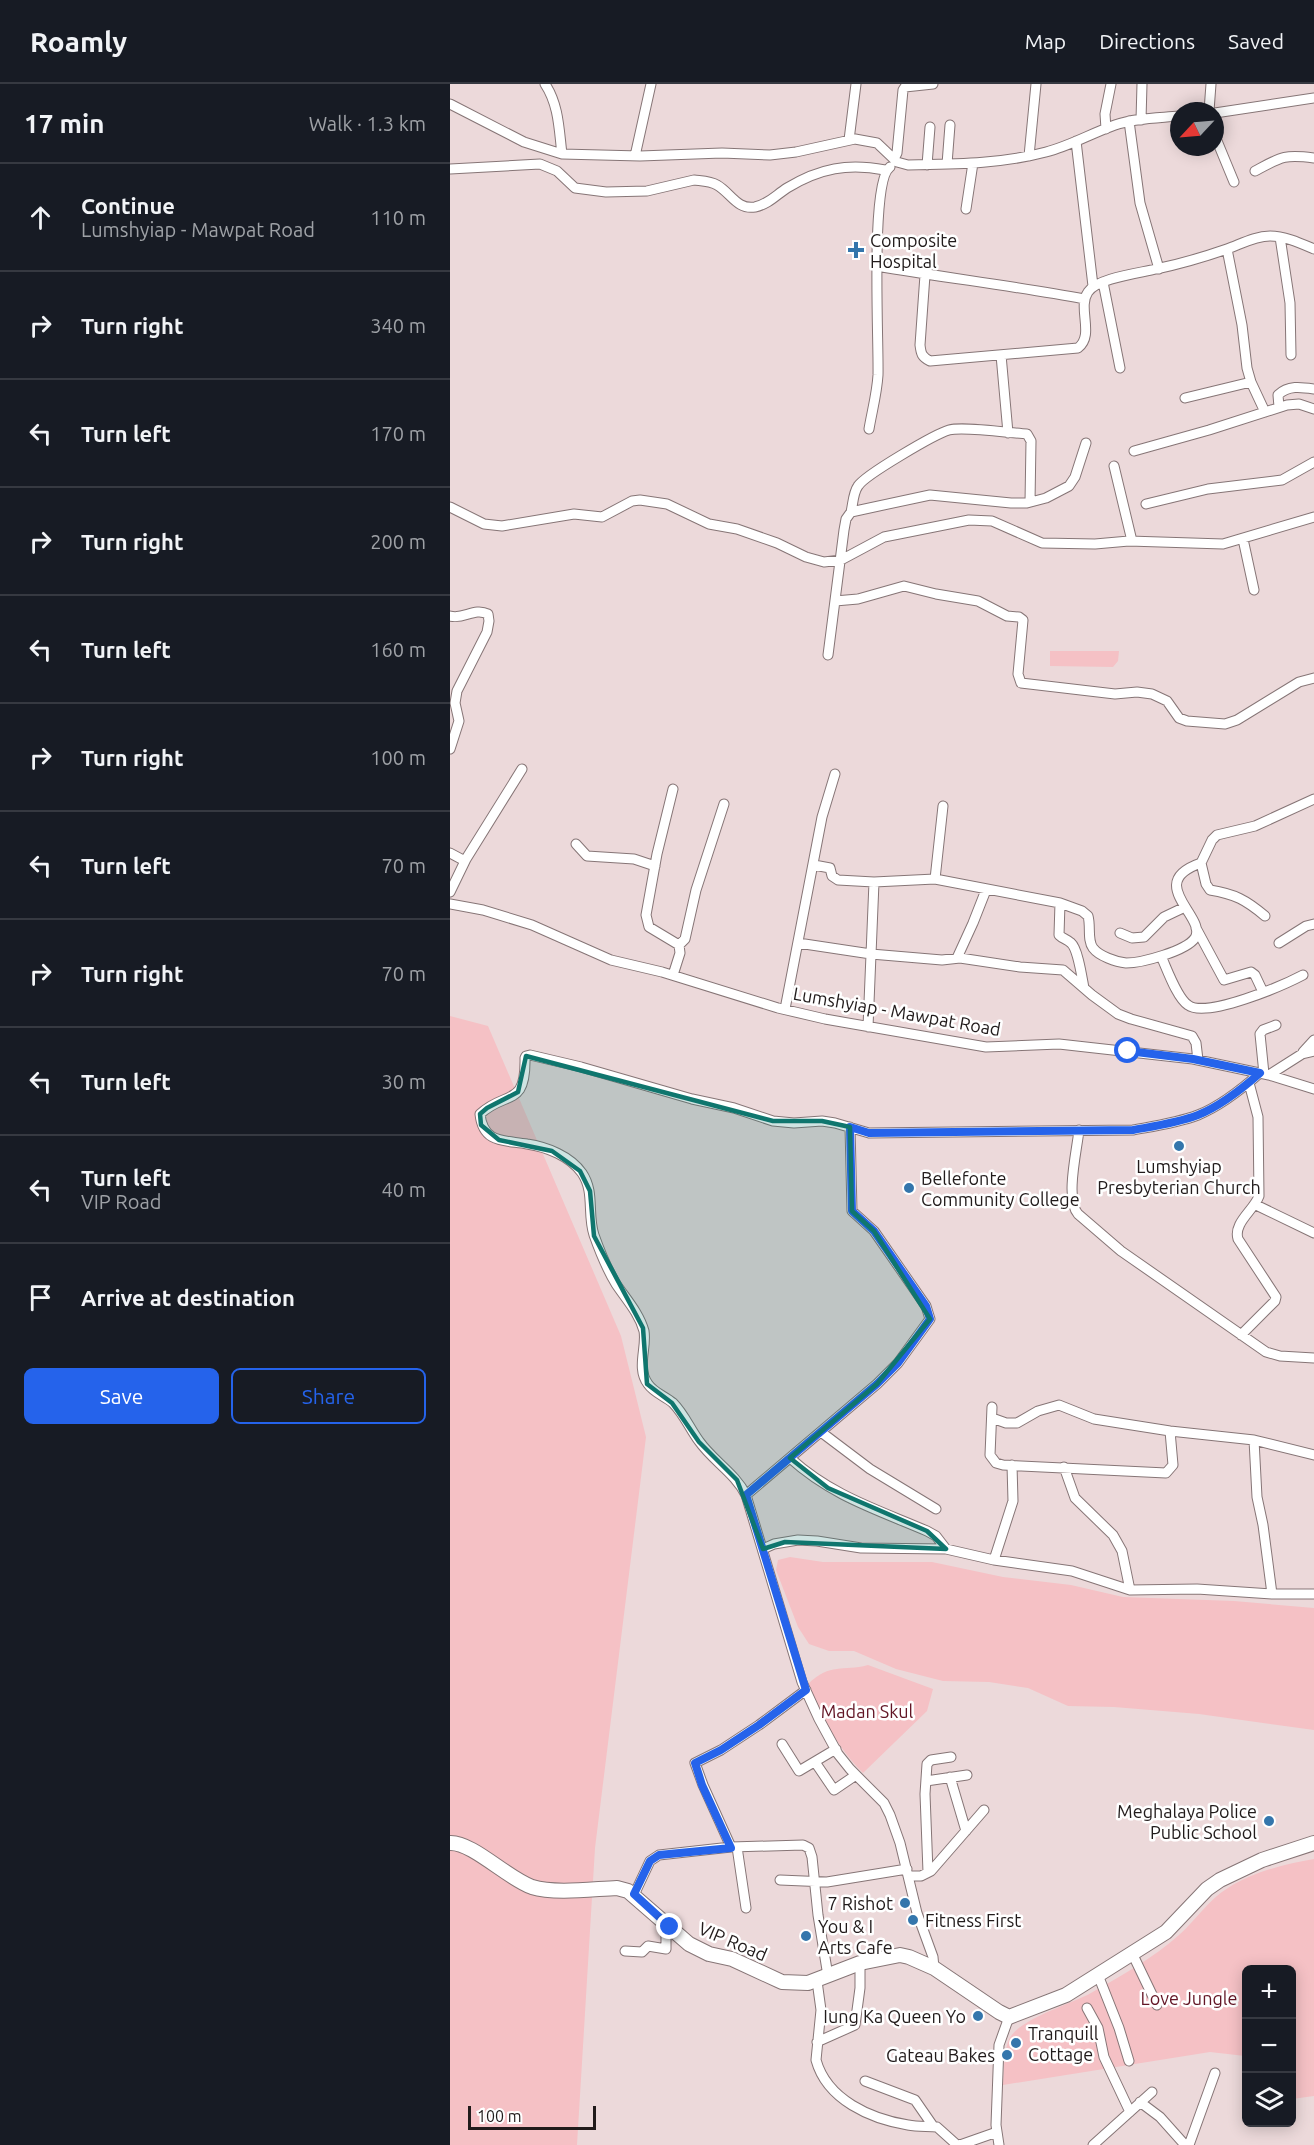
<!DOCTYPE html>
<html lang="en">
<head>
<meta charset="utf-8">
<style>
	body { margin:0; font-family:Ubuntu,sans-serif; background:#20242c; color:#f1f3f6 }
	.controls { position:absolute; right:18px; bottom:18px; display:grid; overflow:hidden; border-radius:9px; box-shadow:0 3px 15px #0003 }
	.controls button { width:54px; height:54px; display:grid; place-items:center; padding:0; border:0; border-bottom:2px solid #363941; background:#171b24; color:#f1f3f6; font:30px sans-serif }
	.compass { position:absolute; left:720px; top:18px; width:54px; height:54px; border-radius:50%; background:#171b24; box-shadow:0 3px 15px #0003; rotate:244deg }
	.scale { position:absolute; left:18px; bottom:15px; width:128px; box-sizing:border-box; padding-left:6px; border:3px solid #211b1b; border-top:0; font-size:16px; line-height:21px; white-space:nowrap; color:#211b1b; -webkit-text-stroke:4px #fff; paint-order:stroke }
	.stop { position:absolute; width:18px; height:18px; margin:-14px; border:4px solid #2563eb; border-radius:50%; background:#fff }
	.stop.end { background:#2563eb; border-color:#fff; box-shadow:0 2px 6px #0008 }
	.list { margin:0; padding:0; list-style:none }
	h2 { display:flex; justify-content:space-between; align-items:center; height:78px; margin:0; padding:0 24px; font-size:26px }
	h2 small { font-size:20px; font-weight:400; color:#9ea1a6 }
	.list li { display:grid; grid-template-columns:39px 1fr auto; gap:18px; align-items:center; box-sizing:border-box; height:108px; padding:0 24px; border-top:2px solid #363941 }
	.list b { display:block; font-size:22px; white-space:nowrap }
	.list p { margin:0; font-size:20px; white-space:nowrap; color:#9ea1a6 }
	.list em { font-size:20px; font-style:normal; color:#9ea1a6 }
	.actions { display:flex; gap:12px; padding:18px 24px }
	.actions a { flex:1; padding:14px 0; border:2px solid #2563eb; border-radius:9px; text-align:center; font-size:21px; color:#2563eb }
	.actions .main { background:#2563eb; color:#fff }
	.icon { flex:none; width:33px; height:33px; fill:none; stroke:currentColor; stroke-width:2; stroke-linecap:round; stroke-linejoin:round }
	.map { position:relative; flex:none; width:864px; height:2061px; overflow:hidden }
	header { display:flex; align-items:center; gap:36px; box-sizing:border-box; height:84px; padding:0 30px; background:#171b24; border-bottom:2px solid #363941 }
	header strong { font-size:28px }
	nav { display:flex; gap:33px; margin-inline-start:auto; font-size:21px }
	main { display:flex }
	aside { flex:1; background:#171b24 }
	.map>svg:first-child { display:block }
</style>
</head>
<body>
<header>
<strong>Roamly</strong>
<nav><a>Map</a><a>Directions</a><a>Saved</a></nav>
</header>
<main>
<aside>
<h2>17 min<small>Walk · 1.3 km</small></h2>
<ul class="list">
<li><svg class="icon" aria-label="ahead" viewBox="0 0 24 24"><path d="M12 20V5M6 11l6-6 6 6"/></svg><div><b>Continue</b><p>Lumshyiap - Mawpat Road</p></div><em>110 m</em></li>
<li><svg class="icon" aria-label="right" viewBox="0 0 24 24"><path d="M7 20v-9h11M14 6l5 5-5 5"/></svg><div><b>Turn right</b></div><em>340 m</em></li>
<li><svg class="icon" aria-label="left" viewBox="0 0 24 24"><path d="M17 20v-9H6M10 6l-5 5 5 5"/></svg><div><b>Turn left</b></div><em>170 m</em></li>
<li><svg class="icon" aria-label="right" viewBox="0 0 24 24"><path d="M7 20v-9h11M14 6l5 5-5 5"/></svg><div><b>Turn right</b></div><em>200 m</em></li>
<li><svg class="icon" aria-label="left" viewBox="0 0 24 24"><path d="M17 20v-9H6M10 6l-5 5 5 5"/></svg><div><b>Turn left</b></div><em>160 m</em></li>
<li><svg class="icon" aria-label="right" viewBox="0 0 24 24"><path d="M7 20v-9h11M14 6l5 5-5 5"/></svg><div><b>Turn right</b></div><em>100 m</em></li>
<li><svg class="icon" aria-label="left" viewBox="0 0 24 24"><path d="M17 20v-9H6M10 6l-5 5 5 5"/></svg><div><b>Turn left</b></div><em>70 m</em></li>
<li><svg class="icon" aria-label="right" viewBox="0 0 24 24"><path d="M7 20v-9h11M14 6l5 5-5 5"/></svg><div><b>Turn right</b></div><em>70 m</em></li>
<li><svg class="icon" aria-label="left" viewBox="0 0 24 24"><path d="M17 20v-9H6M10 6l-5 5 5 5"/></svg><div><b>Turn left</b></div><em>30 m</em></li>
<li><svg class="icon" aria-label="left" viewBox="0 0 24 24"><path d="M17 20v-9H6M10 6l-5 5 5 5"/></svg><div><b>Turn left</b><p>VIP Road</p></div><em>40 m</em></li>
<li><svg class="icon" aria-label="arrive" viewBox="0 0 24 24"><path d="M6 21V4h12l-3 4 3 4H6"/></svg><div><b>Arrive at destination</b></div></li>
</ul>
<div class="actions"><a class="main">Save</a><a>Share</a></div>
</aside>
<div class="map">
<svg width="864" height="2061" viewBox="0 0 864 2061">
	<rect width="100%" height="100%" fill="#ecd9da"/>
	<path fill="#f5c1c5" d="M600,567h69l-1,10 -5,6 -63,-1z
		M0,932l38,10 133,310 25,101 -51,411 -18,297h-127z
		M340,1473l33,5h109l71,15 68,8 52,12 111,4 80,7v122l-115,-16 -85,-7 -46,-1 -40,-18 -39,-6 -46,-1 -47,-12 -42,-18h-25l-20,-7 -11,-17 -22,-57 2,-10z
		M418,1581l65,24 -6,22 -64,62c-26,-26 -41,-56 -55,-89 23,-22 34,-12 60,-19z
		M864,1775v237l-22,3v-129h-46v89l-1,-3 -35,-4 -207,33c1,-13 1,-40 8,-49 14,-19 60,-32 80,-43 30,-17 62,-35 88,-58 17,-15 29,-35 49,-47 25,-16 57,-24 86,-29z"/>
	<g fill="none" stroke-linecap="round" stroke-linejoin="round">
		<defs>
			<path id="street" d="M95,0c14,21 14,46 17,70
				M0,20l74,38 38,12 78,2 82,-3 48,2 26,-3 59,-13 22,4 20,19 11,3c47,-1 93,-1 138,-13 24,-6 46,-19 69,-27 20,-7 43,-7 64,-9
				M759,27l2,-27
				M765,29l99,-15
				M691,36l1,-36
				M679,37l11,82 19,66
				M656,45l-1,-15 6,-30
				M765,52l19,46
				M399,56l7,-56
				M626,57l17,145
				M185,72l16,-72
				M579,72l7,-72
				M444,75l3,-6 6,-63 2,-3 28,-3
				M497,80l3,-39
				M477,81l3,-38
				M0,85l90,-5 17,7 18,17 31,4 41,-1 47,-11c7,1 16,1 23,5 14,8 20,25 38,22 14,-3 21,-12 32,-19 33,-20 61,-25 98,-18
				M805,87c26,-14 29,-17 59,-13
				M516,125l7,-46
				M830,153l10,66 1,52
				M777,165l15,76 5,43 4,14 14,30
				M427,182c69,12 138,20 207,33
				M475,191l-5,70c1,9 2,12 10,16l148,-13c17,-13 -1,-40 10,-56 9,-14 52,-19 68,-23 24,-5 48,-12 71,-20 14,-5 28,-13 43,-13 15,0 30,7 44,13
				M653,198l17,86
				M551,271l7,78
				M735,314l66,-16
				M829,323l-1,-12c10,-10 23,-8 36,-6
				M419,345c3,-18 8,-36 9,-54 1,-32 -8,-194 12,-208
				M684,367l75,-21 78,-25 12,-1 15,5
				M664,382l18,75
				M696,420l62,-15 74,-9 32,-18
				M0,423l34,17 18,2 72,-12 28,3 30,-16 8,-1 27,4 42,20 28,5 40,14 29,14 18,5 17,-2 43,-23 85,-17 23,1 50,22 53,1 34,-3 94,3 91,-27
				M401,428c2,-8 2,-19 7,-26 7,-11 77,-52 91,-56 14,-4 61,3 78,4l4,7 -1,61
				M793,455l11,51
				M385,517l23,-2 46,-13 32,8 42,7 29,15 12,1 4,3 -5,54 3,9 94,11 22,-2 15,2 15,7 12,17 8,3 38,3 12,-4 62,-38 15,-4
				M0,532c14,4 24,-9 38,-2l1,7 -2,11 -30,59 -2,12 4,18 -9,28
				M378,571l16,-125 2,-11 5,-7 79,-17 81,8h16l19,-5 23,-12 6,-9 11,-34
				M223,705l-16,65 -11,61 3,12 30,18 1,8 -7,22
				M126,760l11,12 47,3 21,7
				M0,769l15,8
				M751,779l5,21 4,6c25,4 36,10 55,26
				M364,781l16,3 2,8 6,4 36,2 61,-3 125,24 22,8 6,5c3,10 -1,24 5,32 6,8 23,14 33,15 16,0 60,-12 69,-25 13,-21 -52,-55 6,-75l11,-23 5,-5 38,-9 59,-27
				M485,795l8,-73
				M0,808l16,-33 56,-90
				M610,819l-1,32c4,4 8,4 12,8 7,6 11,35 13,45
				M0,820l33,6 49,15 79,35 51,12 116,36 47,11 161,28 73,-3 134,15 76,16 45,14
				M746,844l28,52 27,-8 4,3 8,17
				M670,849l12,5 12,-1 20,-20 21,-10
				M348,859l73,11 71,6 18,-2 60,9 43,3 29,25 26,19 13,5 61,17 4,7 2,17
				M829,859l27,-17 8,-2
				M229,861l6,-6 11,-49 28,-86
				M711,872c6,13 16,42 27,49 18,14 96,-20 115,-30
				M507,874l16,-35 13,-33
				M335,925l37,-192 13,-43
				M418,943l6,-145
				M853,968l11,-12
				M814,990l-4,-40 3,-4 13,-5
				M819,991l33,-21 12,-3
				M629,1046c-2,20 -14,69 -1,84l43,37 145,101 14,4 34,2
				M806,1121l58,28
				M791,1251l34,-34 1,-4 -38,-58c-5,-16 16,-29 21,-43l-1,-79 -9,-34
				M542,1323l-2,48 6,8 7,2 163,8 7,-8 -3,-34
				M542,1334l14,5h11l21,-12 21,-6 35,14 76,12 84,9 60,15
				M371,1348l49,37 66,40
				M804,1356l3,57 6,28 9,69
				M340,1374c42,38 86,51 137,73l9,5 10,13
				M614,1383l11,31 38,37 9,16 8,39
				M296,1411l131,-111 21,-21 32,-44 -4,-13 -52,-75 -22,-20 -2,-84
				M313,1465l11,-5 24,-4 19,1 44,7 85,1 48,11 78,11 58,19 67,-1 75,5h42
				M544,1476l19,-59 -1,-36
				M332,1660l17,27 37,-22
				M365,1678l19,28 22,-15
				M500,1693l16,54
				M476,1697l41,-6
				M281,1763l-28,-62 -8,-22 26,-13 38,-25 47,-35
				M287,1763l9,61
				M478,1788l-3,-78 2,-30 4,-4 20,-3
				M458,1792h13l10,-5 53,-61
				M330,1796l47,2 80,-13
				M184,1811l16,-34 9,-6 72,-8 72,-2 6,3 3,9 6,58 10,61
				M175,1867l17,1 6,-6 18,3v-12l4,-10
				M682,1869l25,52
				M484,1884l-1,-11 -16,-44 -17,-70 -10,-28 -6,-12 -34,-34 -12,-15 -19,-35 -17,-37 -56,-187c-11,-22 -33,-34 -47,-54 -9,-12 -15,-27 -26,-38 -8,-7 -19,-10 -25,-19 -12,-16 -1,-36 -4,-53 -5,-18 -18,-32 -28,-47 -9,-15 -16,-32 -22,-49 -7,-21 1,-43 -12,-62 -12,-17 -35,-26 -55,-29 -22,-4 -44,0 -47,-30 26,-24 46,-6 45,-56l1,-2 4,-1 51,12 111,32 42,9 39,13 21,2 28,-2 13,2 34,10 264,-3c22,-4 44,-7 65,-15 20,-8 45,-27 62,-42
				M648,1891l21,53 10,33
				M367,1897l4,29 -5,50c11,40 55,59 92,65 10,2 20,1 29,2l19,17 4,1 37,-13
				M637,1924l11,20 6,29 26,55
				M367,1958l38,-17 5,-37v-25
				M415,1997l50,19 18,26
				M690,2018l20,15 25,28
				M549,2061l-3,-20 3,-80 10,-28
				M643,2061l59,-53
				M739,2061l26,-72"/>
			<path id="secondary" d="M0,1759c22,-1 57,35 82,44 23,7 60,2 85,1l11,3 61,53 20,10 23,5 50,23 26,1 52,-20 40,-8 9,2 25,11 65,44 10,5 57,-22 100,-63 41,-43 13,-9 42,-20 52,-17"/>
		</defs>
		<use href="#street" stroke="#867576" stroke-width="11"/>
		<use href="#secondary" stroke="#867576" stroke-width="16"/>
		<use href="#street" stroke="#fff" stroke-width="9"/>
		<use href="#secondary" stroke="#fff" stroke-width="14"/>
	</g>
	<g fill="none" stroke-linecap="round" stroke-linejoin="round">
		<path stroke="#2563eb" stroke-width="8" d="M220,1843l-36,-33 16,-33 9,-6 72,-7 -29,-63 -7,-22 26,-13 38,-25 47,-35 -60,-195 131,-111 21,-21 32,-44 -4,-13 -52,-75 -22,-20 -2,-84 19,6 264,-3c22,-4 44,-7 65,-15 20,-8 45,-27 62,-42l-67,-14 -65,-8"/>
	</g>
	<path fill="#0f766e" fill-opacity="0.2" stroke="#0f766e" stroke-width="4.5" stroke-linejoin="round" d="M76,972l247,65h49l28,6 2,84 22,20 56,88 -53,65 -87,74 38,30 99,43 19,18 -161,-7 -22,7 -26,-69 -38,-38 -27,-39 -25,-19 -4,-56 -49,-92 -4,-45 -10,-20 -28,-20 -53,-11 -18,-15 -1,-11 7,-6 31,-16z"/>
	<g fill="#3476ac" stroke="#fff" stroke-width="2">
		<path d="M403 157h6v6h6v6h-6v6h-6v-6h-6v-6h6z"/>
		<circle cx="729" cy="1062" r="6"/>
		<circle cx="459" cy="1104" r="6"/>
		<circle cx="819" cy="1737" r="6"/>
		<circle cx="455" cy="1819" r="6"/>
		<circle cx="463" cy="1836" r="6"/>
		<circle cx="356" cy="1852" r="6"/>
		<circle cx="528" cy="1932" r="6"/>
		<circle cx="566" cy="1959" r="6"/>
		<circle cx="557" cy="1971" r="6"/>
	</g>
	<g text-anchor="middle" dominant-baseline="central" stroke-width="5" stroke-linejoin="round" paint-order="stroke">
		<g font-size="18" fill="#211b1b" stroke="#fff" text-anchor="start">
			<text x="420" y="156">Composite<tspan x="420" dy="21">Hospital</tspan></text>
			<text x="729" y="1082" text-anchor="middle">Lumshyiap<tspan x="729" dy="21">Presbyterian Church</tspan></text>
			<text x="471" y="1094">Bellefonte<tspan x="471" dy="21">Community College</tspan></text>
			<text x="807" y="1727" text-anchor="end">Meghalaya Police<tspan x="807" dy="21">Public School</tspan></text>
			<text x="443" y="1819" text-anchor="end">7 Rishot</text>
			<text x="475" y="1836">Fitness First</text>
			<text x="368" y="1842">You &amp; I<tspan x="368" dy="21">Arts Cafe</tspan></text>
			<text x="516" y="1932" text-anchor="end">Iung Ka Queen Yo</text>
			<text x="578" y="1949">Tranquill<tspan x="578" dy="21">Cottage</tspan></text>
			<text x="545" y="1971" text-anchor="end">Gateau Bakes</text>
		</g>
		<g font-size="18" fill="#211b1b" stroke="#fff">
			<text transform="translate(447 927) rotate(10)">Lumshyiap - Mawpat Road</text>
			<text transform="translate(283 1857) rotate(23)">VIP Road</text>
		</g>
		<g font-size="18" fill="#621525" stroke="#fff">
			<text x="417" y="1627">Madan Skul</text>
			<text x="739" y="1914">Love Jungle</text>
		</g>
	</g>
</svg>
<div class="controls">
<button>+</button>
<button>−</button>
<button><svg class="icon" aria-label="layers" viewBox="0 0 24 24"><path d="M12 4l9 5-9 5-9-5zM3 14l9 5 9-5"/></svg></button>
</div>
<svg class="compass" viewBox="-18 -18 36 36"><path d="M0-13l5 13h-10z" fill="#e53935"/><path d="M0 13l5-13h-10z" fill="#9ea1a6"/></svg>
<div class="scale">100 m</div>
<div class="stop" style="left:678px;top:967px"></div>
<div class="stop end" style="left:220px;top:1843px"></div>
</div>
</main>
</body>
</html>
